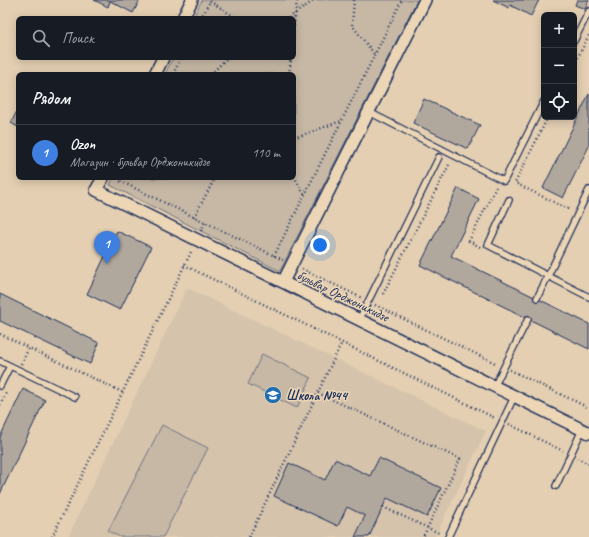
<!DOCTYPE html>
<html lang="ru">
<head>
<meta charset="utf-8">
<style>
	body { margin:0; font-family:Caveat,sans-serif; background:#242831; color:#f1f3f6 }
	.controls { position:absolute; right:12px; top:12px; display:grid; overflow:hidden; border-radius:6px; box-shadow:0 2px 10px #0003 }
	.controls button { width:36px; height:36px; display:grid; place-items:center; padding:0; border:0; border-bottom:1px solid #363941; background:#171b24; color:#f1f3f6; font:20px sans-serif }
	.you { position:absolute; left:320px; top:245px; width:14px; height:14px; margin:-10px; border:3px solid #fff; border-radius:50%; background:#1a73e8; box-shadow:0 0 0 6px #1a73e833 }
	.badge { display:grid; place-items:center; width:26px; height:26px; border-radius:50%; background:#2563eb; color:#fff; font-size:13px; font-weight:700 }
	.pin { position:absolute; translate:-50% -33px; filter:drop-shadow(0 1px 2px #0008) }
	.pin::after { content:''; position:absolute; top:21px; width:14px; height:12px; background:inherit; clip-path:polygon(0 0,100% 0,50% 100%) }
	.list { margin:0; padding:0; list-style:none }
	h2 { display:flex; justify-content:space-between; align-items:center; height:52px; margin:0; padding:0 16px; font-size:17px }
	h2 small { font-size:13px; font-weight:400; color:#9ea1a6 }
	.list li { display:grid; grid-template-columns:26px 1fr auto; gap:12px; align-items:center; box-sizing:border-box; height:56px; padding:0 16px; border-top:1px solid #363941 }
	.list b { display:block; font-size:15px; white-space:nowrap }
	.list p { margin:0; font-size:13px; white-space:nowrap; color:#9ea1a6 }
	.list em { font-size:13px; font-style:normal; color:#9ea1a6 }
	.icon { flex:none; width:22px; height:22px; fill:none; stroke:currentColor; stroke-width:2; stroke-linecap:round; stroke-linejoin:round }
	.map { position:relative; flex:none; width:589px; height:537px; overflow:hidden }
	.search { position:absolute; background:#171b24; box-shadow:0 2px 10px #0003; left:16px; top:16px; width:280px; height:44px; display:flex; align-items:center; gap:10px; box-sizing:border-box; padding:0 14px; border-radius:6px; color:#9ea1a6; font-size:15px }
	.panel { position:absolute; background:#171b24; box-shadow:0 2px 10px #0003; left:16px; top:72px; width:280px; height:108px; border-radius:6px }
	.map>svg:first-child { display:block }
</style>
</head>
<body>
<div class="map">
<svg width="589" height="537" viewBox="0 0 589 537">
	<rect width="100%" height="100%" fill="#e4cfb2"/>
	<filter id="ink" filterUnits="userSpaceOnUse"><feTurbulence type="fractalNoise" baseFrequency=".025" numOctaves="2"/><feDisplacementMap in="SourceGraphic" scale="8" xChannelSelector="R" yChannelSelector="G"/><feConvolveMatrix kernelMatrix="1 2 1 2 8 2 1 2 1" color-interpolation-filters="sRGB"/></filter>
	<g filter="url(#ink)">
		<path fill="#d5c3ac" d="M187,288l299,143 -51,106h-367z"/>
		<path fill="#c6b8a5" stroke="#707482" d="M202,0h215l-137,271 -170,-86 3,-7h181v-104h-129l8,-16h121v-40h-101z
			M262,354l49,24 -14,30 -49,-24z
			M162,425l46,23 -45,89h-43l-12,-6z"/>
		<path fill="#b1a89d" stroke="#1b2f5e" d="M94,0h46l-7,13 -23,-12 -2,6z
			M493,0h46l-8,16 -21,-11 -1,3z
			M577,0h12l-4,9 -10,-4z
			M589,94v52l-26,52 -20,-10z
			M424,99l56,26 -12,24 -55,-26z
			M18,109v18l-7,-4z
			M458,188l21,11 -28,57 138,68v25l-169,-84z
			M117,231l34,16 -31,63 -33,-16z
			M0,294l99,49 -9,21 -90,-43z
			M23,389l22,11 -45,94v-57z
			M379,458l62,30 -14,29 -40,-19 -18,39h-14l10,-21 -18,-9 -9,19 -64,-30 15,-33 36,17 10,-21 35,17z"/>
		<g fill="none" stroke-linecap="round" stroke-linejoin="round">
			<defs>
				<path id="service" d="M574,41l15,-30
					M369,112l135,69 40,-80
					M509,200l-21,45 60,31 41,-86
					M537,298l11,-22 41,21
					M359,320l80,-163
					M0,361l75,36
					M0,386l10,-20
					M494,387l34,-68
					M556,486l26,-56
					M448,537l66,-140"/>
				<path id="minor" d="M183,18l9,-18
					M155,74l8,-16
					M103,178l-7,12 493,243
					M283,282l142,-282"/>
			</defs>
			<use href="#service" stroke="#1b2f5e" stroke-width="8"/>
			<use href="#minor" stroke="#1b2f5e" stroke-width="14"/>
			<path stroke="#1b2f5e" stroke-width="2.5" stroke-dasharray="1 3" stroke-linecap="butt" d="M354,0l-2,25 23,30
				M210,1l26,17
				M201,18l9,-17
				M289,18l25,-18
				M294,26l3,-26
				M574,65l15,-30
				M173,74l8,-16
				M211,74l16,-16
				M289,74l2,-16
				M548,117l-33,66 55,27
				M294,138l47,-17
				M294,176l10,18
				M122,178l-2,3 163,79
				M194,217l21,-39
				M201,231l4,-9
				M480,247l-11,-6 27,-54
				M274,256l128,-256
				M184,265l311,153
				M302,269l60,29
				M383,294l67,-131
				M375,305l122,59
				M0,334l29,14
				M21,364l8,-16 93,44
				M510,370l79,38
				M318,393l142,66 -37,78
				M0,405l6,-12
				M509,424l54,27
				M577,458l12,6
				M383,507l58,27
				M52,537l140,-287
				M249,537l93,-195"/>
			<use href="#service" stroke="#ecd6b5" stroke-width="5.5"/>
			<use href="#minor" stroke="#ecd6b5" stroke-width="11"/>
		</g>
	</g>
	<defs>
		<symbol id="school-disc" viewBox="-11 -11 22 22"><circle r="9.5" fill="#1f6fb2" stroke="#ecd6b5"/><path d="M0-5L7-2L0 1L-7-2ZM-4 1L0 2.5L4 1V4Q0 6-4 4Z" fill="#fff"/></symbol>
	</defs>
	<g fill-rule="evenodd">
		<use href="#school-disc" x="263" y="385" width="20" height="20"/>
	</g>
	<g text-anchor="middle" dominant-baseline="central" stroke-width="3" stroke-linejoin="round" paint-order="stroke">
		<g font-size="14" fill="#1b2f5e" stroke="#ecd6b5">
			<text transform="translate(343 296) rotate(26)">бульвар Орджоникидзе</text>
		</g>
		<g font-size="14" font-weight="bold" fill="#1b2f5e" stroke="#ecd6b5" text-anchor="start">
			<text x="286" y="395">Школа №44</text>
		</g>
	</g>
</svg>
<div class="controls">
<button>+</button>
<button>−</button>
<button><svg class="icon" aria-label="locate" viewBox="0 0 24 24"><circle cx="12" cy="12" r="6"/><path d="M12 2v4M12 18v4M2 12h4M18 12h4"/></svg></button>
</div>
<div class="you"></div>
<div class="pin badge" style="left:107px;top:264px;background:#3f7fe0">1</div>
<div class="search"><svg class="icon" aria-label="search" viewBox="0 0 24 24"><circle cx="10" cy="10" r="6"/><path d="M15 15l6 6"/></svg>Поиск</div>
<section class="panel">
<h2>Рядом<small></small></h2>
<ul class="list">
<li><span class="badge" style="background:#3f7fe0">1</span><div><b>Ozon</b><p>Магазин · бульвар Орджоникидзе</p></div><em>110 m</em></li>
</ul>
</section>
</div>
</body>
</html>
